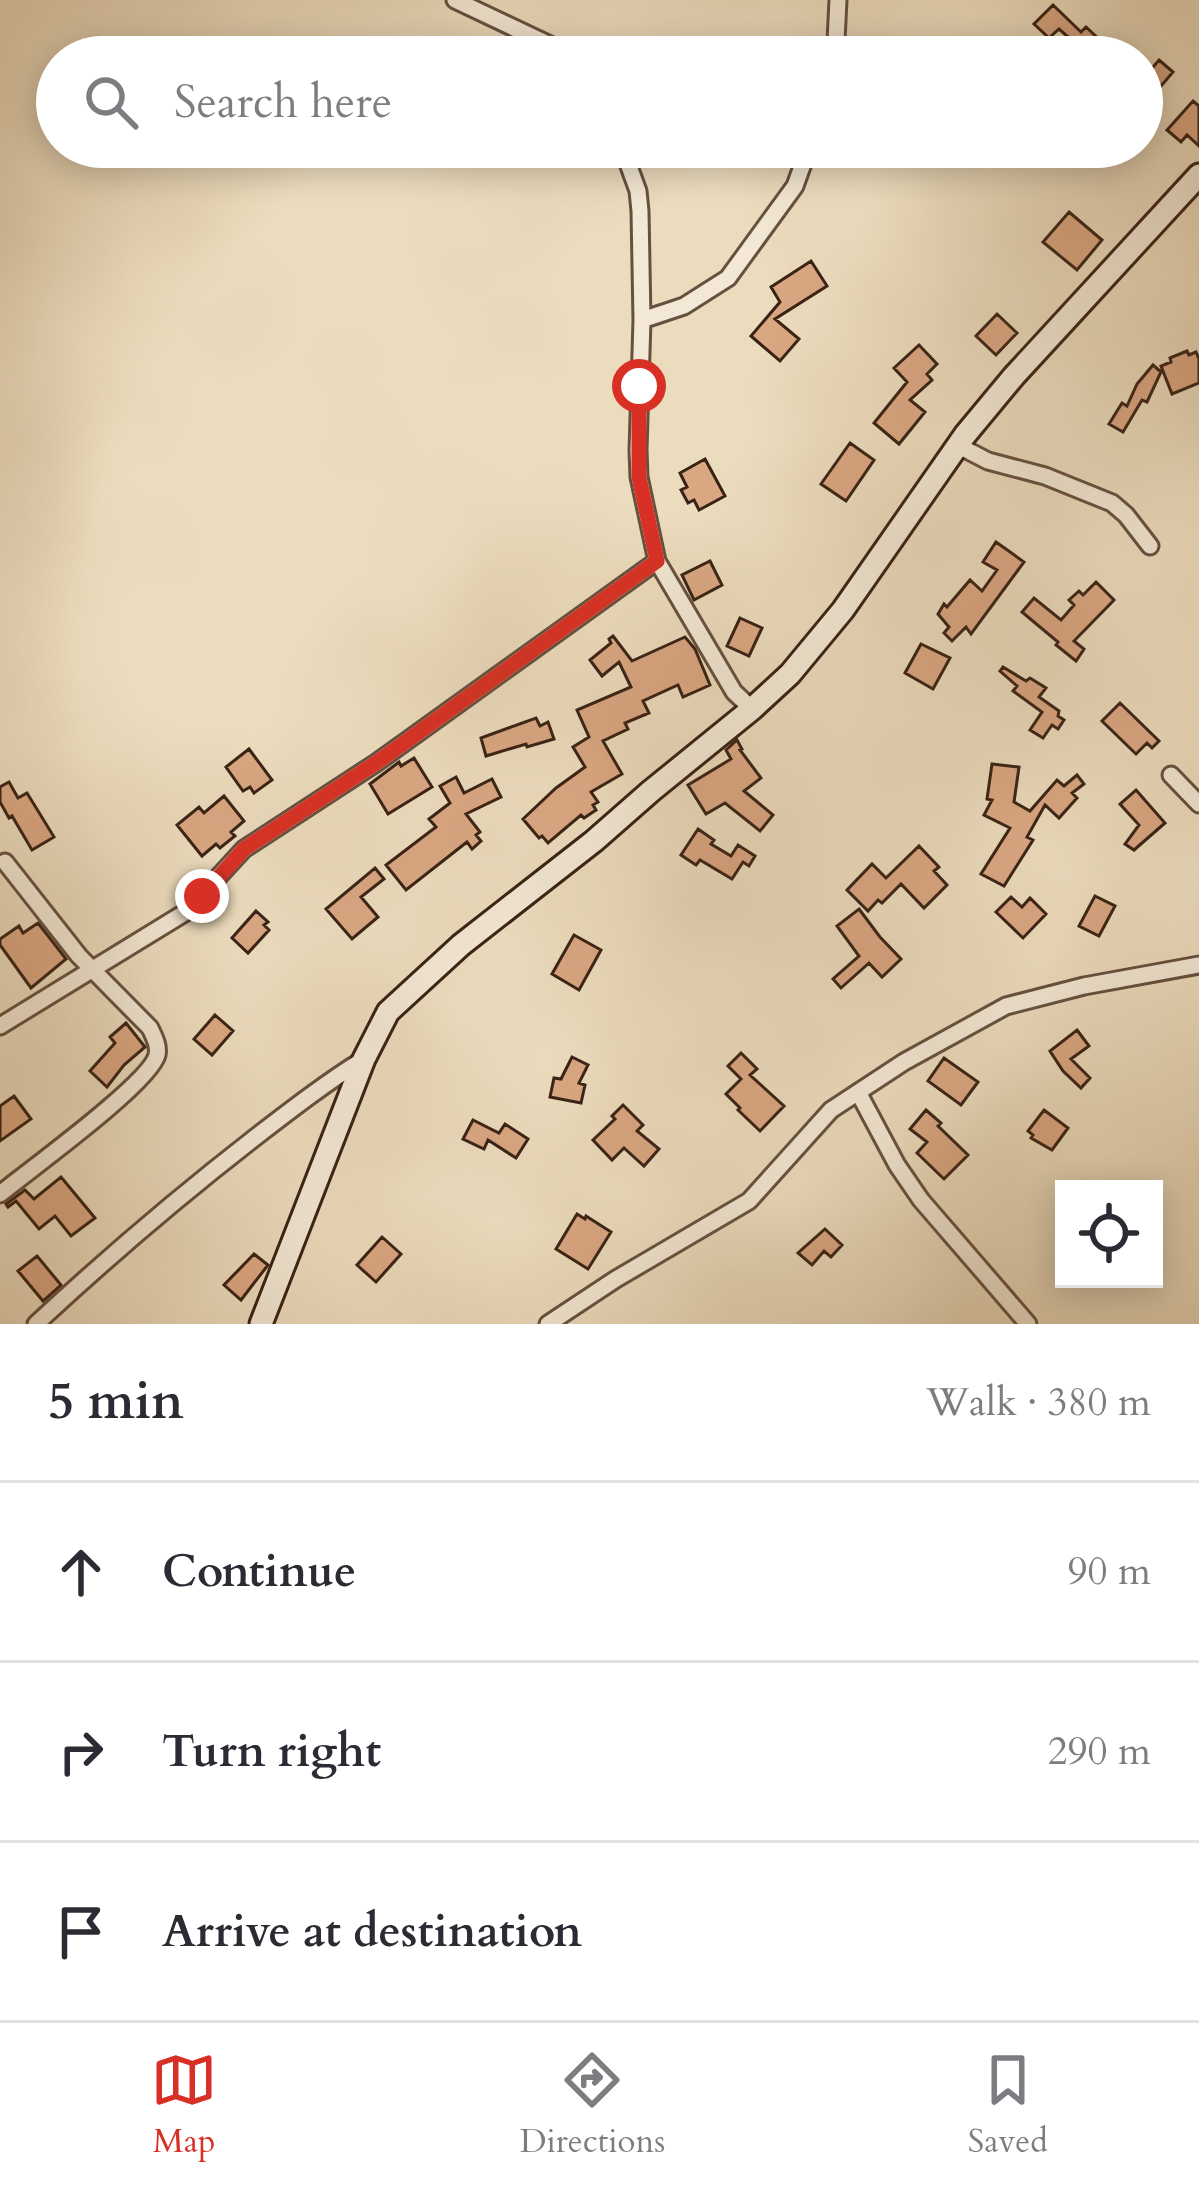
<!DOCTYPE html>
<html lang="en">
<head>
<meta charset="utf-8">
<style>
	body { margin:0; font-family:Cardo,serif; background:#f2f2f3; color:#2b2b33 }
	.controls { position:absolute; right:36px; bottom:36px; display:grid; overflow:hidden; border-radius:0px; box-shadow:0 6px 30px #0003 }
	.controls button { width:108px; height:108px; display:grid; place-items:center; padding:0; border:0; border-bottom:3px solid #e1e1e2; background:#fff; color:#2b2b33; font:60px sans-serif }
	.stop { position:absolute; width:36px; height:36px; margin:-27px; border:9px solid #d93025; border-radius:50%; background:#fff }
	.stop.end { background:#d93025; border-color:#fff; box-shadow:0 3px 12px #0008 }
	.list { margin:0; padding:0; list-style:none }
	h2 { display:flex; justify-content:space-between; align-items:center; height:156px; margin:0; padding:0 48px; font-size:51px }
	h2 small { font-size:39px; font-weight:400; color:#7c7c81 }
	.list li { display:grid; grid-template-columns:78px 1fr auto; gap:36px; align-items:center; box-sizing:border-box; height:180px; padding:0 48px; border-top:3px solid #e1e1e2 }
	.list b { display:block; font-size:45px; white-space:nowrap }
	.list em { font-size:39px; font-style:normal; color:#7c7c81 }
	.icon { flex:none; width:66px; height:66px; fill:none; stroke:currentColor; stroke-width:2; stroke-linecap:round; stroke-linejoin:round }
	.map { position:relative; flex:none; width:1199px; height:1324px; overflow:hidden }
	.search { position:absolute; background:#fff; box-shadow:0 6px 30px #0003; left:36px; right:36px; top:36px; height:132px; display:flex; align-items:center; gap:30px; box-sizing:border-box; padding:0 42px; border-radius:66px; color:#7c7c81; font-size:45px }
	.sheet { height:696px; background:#fff }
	nav { display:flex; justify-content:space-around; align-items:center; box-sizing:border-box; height:168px; border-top:3px solid #e1e1e2; background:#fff; font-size:33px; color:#7c7c81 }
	nav a { display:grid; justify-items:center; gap:6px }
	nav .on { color:#d93025 }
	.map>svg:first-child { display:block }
</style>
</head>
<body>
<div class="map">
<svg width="1199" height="1324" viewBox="0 0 1199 1324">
	<rect width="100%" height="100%" fill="#ecdcbe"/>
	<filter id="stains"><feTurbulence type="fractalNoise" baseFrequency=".00167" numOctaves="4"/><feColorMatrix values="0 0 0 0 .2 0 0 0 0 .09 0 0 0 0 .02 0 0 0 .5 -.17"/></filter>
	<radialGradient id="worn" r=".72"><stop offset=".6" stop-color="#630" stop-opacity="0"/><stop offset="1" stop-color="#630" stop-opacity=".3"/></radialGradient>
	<path fill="#daa783" stroke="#392215" stroke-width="3" d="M1053,5l28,27 5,-5 32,30h-27l-32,-28 -10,9 -15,-14z
		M1159,60l14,12 -18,21 3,4 -9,10 -7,-6v-32l5,5z
		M1193,101l6,5v40l-12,-11 -6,7 -14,-12z
		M1069,212l33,28 -25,30 -34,-28z
		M811,261l16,25 -52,33 24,20 -19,22 -29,-25 29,-34 -9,-15z
		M997,314l20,19 -21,22 -20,-19z
		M919,345l18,19 -10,10 5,6 -22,20 15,12 -26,32 -25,-21 33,-41 -13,-14z
		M1187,351l2,4 7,-3 3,7v24l-27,11 -11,-28 10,-4 -1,-4z
		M1153,365l8,7 -14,30 -5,-2 -19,32 -14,-8 13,-21 5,3 10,-22z
		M850,443l24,17 -28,41 -25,-17z
		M705,459l20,37 -26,14 -5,-10 -6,3 -7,-13 6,-3 -7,-14z
		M996,542l28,20 -53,72 -5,-7 -14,14 -8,-8 5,-6 -11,-13 6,-10 3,3 23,-27 12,11 15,-21 -14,-8z
		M710,561l12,24 -28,15 -12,-25z
		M1096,582l18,18 -40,41 10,8 -8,12 -20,-16 2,-3 -36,-30 12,-14 27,22 13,-15 -5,-5 10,-9 4,4z
		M740,618l22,10 -13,28 -22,-10z
		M613,636l19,25 53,-24 10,12 15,36 -27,12 -5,-12 -35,16 6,12 -24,10 3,6 -25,12 19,33 -31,18 7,10 -5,3 3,5 -12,8 -3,-3 -33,28 -6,-7 -3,2 -16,-19 33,-31 29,-21 -12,-20 16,-10 -12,-27 54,-23 -12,-25 -17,14 -12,-16 21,-17 -2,-4z
		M921,644l29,14 -17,31 -28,-16z
		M1003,667l23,14 4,-3 16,10 -7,9 20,14 -1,5 6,4 -6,9 -6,-4 -9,13 -13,-8 12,-18 -29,-21 4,-5 -17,-15z
		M1120,703l39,38 -7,7 -5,-5 -11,11 -34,-33z
		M536,718l4,8 8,-4 6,17 -27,8 -1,-3 -40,12 -5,-18z
		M737,740l5,9 -2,1 21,28 -17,13 29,24 -13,16 -35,-28 -19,11 -18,-29 43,-26 -5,-9z
		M249,749l23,31 -18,13 -4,-6 -7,4 -17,-24z
		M414,758l18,29 -44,27 -18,-30 29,-22 2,4z
		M992,764l27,3 -5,35 16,9 27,-31 7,6 13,-11 7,9 -12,9 5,5 -18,20 -14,-13 -18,32 6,3 -29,46 -23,-12 29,-46 -26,-13 8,-15 -5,-1z
		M456,777l8,16 28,-14 9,18 -35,17 14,18 -4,3 5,6 -9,8 -5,-7 -61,48 -20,-25 50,-38 -7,-8 21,-16 -10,-17z
		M9,782l9,16 9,-5 27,44 -22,13 -20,-34 -3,2 -9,-16v-15z
		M1136,790l29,33 -31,27 -9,-6 14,-19 -19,-21z
		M224,796l20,25 -13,11 4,4 -15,12 -4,-4 -14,12 -25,-31 22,-18 5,6z
		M698,829l16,11 -3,4 20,12 7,-11 17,11 -6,10 -6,-4 -11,17 -32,-19 -4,5 -15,-10z
		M919,846l20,21 -5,4 13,14 -23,23 -23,-24 -19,19 -4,-3 -10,11 -21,-21 25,-26 14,14z
		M375,868l9,11 -23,18 17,20 -26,22 -26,-30z
		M1095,896l20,10 -16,30 -20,-10z
		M1011,897l11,10 8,-9 16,16 -23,24 -27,-26z
		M859,909l21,28 21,22 -19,18 -13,-14 -28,25 -8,-9 26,-23 -22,-30z
		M256,911l12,11 -4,3 5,5 -21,23 -16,-15z
		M38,923l28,36 -35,29 -31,-43v-6l19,-13 4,7z
		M574,935l27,15 -22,40 -27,-16z
		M215,1015l18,16 -21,24 -18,-16z
		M126,1023l19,24 -21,18 -17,22 -17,-16 25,-28 -5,-6z
		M1077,1030l12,16 -18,13 19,19 -9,10 -18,-17 -13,-20z
		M741,1053l16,16 -7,6 34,31 -24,25 -22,-21 2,-2 -14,-14 15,-15 -13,-13z
		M572,1057l16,8 -9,18 6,2 -4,18 -31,-6 4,-19 7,1z
		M944,1058l34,24 -17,23 -33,-24z
		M14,1096l17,23 -31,22v-35z
		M623,1105l20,20 -6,6 22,18 -15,17 -20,-18 -12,12 -19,-20 22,-21 -3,-3z
		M926,1110l15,13 -3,3 30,29 -24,24 -27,-26 10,-11 -17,-13z
		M1044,1110l24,18 -16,22 -21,-12 2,-3 -5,-4z
		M473,1120l26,13 6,-9 23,15 -12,19 -28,-18 -4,9 -21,-10z
		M61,1177l34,41 -24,18 -16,-20 -16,13 -23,-28 -8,6 -2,-3 19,-14 9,9z
		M577,1214l8,5 1,-3 25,16 -23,37 -32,-20z
		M825,1229l17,16 -11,12 -7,-6 -12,14 -14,-12z
		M382,1237l19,17 -25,28 -19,-17z
		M254,1254l14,11 -27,35 -17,-15z
		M37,1256l24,29 -18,16 -25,-30z"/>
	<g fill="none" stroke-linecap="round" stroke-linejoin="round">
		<defs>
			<path id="street" d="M455,0l95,45 17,12
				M832,57l4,-16 2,-41
				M622,147l16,44 2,20 2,109 -4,130 1,27 18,84 77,131 18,17
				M642,320l42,-14 44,-28 67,-92 14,-39
				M957,445l31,16 57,15 67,27 14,12 24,31
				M1171,775l28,29
				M0,1026l186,-114 58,-63 132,-86 281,-202
				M858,1092l39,73 24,35 107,124
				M0,1194c28,-23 150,-111 157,-139 2,-10 -3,-18 -7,-27l-71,-72 -74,-94
				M36,1324c71,-66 145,-129 221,-188 35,-27 70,-54 107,-77
				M548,1324l68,-45 133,-78 82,-91 73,-48 102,-56 78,-20 115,-21"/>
			<path id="secondary" d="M261,1324l103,-265 24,-47 73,-67 133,-104 57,-50 101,-82 38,-35 53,-64 122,-175 49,-59 185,-201"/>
		</defs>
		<use href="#street" stroke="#66503f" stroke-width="21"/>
		<use href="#secondary" stroke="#392215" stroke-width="27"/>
		<use href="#street" stroke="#f3e8d5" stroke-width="15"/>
		<use href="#secondary" stroke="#f3e8d5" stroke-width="21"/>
	</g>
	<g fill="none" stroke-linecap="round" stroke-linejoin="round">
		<path stroke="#d93025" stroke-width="15" d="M202,896l42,-47 132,-86 281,-202 -18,-84v-91"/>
	</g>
	<rect width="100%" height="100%" filter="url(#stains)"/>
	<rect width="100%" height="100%" fill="url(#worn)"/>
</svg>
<div class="controls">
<button><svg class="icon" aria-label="locate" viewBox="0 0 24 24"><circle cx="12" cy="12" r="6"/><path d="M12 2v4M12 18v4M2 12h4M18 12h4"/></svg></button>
</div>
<div class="stop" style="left:639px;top:386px"></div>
<div class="stop end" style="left:202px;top:896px"></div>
<div class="search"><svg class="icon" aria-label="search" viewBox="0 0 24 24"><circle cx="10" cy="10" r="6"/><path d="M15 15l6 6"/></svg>Search here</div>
</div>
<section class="sheet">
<h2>5 min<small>Walk · 380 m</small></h2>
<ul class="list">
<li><svg class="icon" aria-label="ahead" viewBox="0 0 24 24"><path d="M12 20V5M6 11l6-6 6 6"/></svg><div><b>Continue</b></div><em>90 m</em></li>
<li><svg class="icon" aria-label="right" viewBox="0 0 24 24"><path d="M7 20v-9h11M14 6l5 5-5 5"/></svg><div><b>Turn right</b></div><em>290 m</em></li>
<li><svg class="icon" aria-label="arrive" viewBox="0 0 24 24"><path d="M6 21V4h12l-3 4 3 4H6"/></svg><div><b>Arrive at destination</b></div></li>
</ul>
</section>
<nav>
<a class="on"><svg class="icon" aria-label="map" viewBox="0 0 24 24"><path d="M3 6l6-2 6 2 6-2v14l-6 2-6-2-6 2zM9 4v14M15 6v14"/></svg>Map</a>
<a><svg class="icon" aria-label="directions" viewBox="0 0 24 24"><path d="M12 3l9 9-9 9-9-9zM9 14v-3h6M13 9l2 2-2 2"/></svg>Directions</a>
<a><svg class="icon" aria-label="saved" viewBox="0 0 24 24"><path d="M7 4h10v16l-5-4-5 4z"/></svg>Saved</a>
</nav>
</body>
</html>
